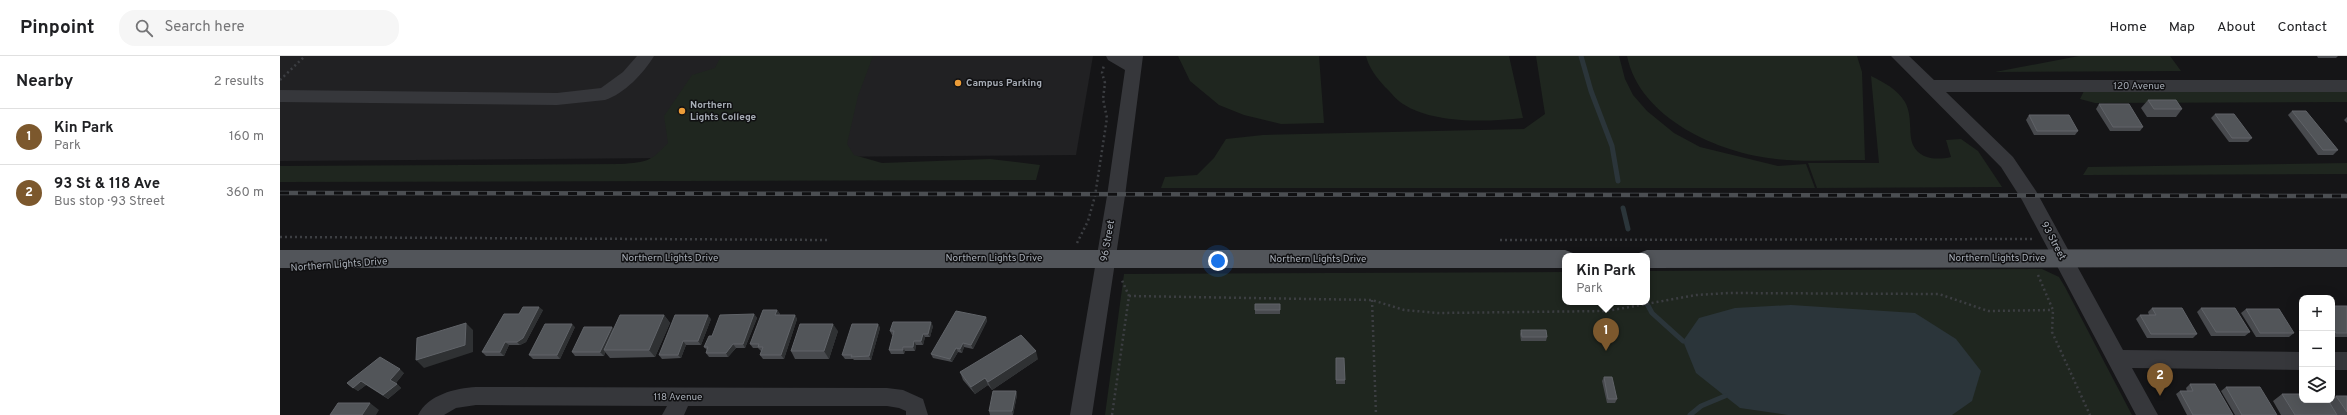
<!DOCTYPE html>
<html lang="en">
<head>
<meta charset="utf-8">
<style>
	body { margin:0; font-family:Overpass,sans-serif; background:#f6f6f6; color:#202124 }
	.controls { position:absolute; right:12px; bottom:12px; display:grid; overflow:hidden; border-radius:8px; box-shadow:0 4px 16px #0002 }
	.controls button { width:36px; height:36px; display:grid; place-items:center; padding:0; border:0; border-bottom:1px solid #e0e0e0; background:#fff; color:#202124; font:20px sans-serif }
	.you { position:absolute; left:938px; top:205px; width:14px; height:14px; margin:-10px; border:3px solid #fff; border-radius:50%; background:#1a73e8; box-shadow:0 0 0 6px #1a73e833 }
	.badge { display:grid; place-items:center; width:26px; height:26px; border-radius:50%; background:#7c582d; color:#fff; font-size:13px; font-weight:700 }
	.pin { position:absolute; translate:-50% -33px; filter:drop-shadow(0 1px 2px #0008) }
	.pin::after { content:''; position:absolute; top:21px; width:14px; height:12px; background:inherit; clip-path:polygon(0 0,100% 0,50% 100%) }
	.popup { position:absolute; left:1282px; top:197px; width:88px; height:52px; box-sizing:border-box; display:grid; place-content:center; border-radius:8px; background:#fff; filter:drop-shadow(0 1px 3px #0005); font-size:13px; white-space:nowrap; color:#757577 }
	.popup b { font-size:15px; color:#202124 }
	.popup::after { content:''; position:absolute; left:50%; top:100%; margin-left:-8px; border:8px solid transparent; border-top-color:#fff }
	.list { margin:0; padding:0; list-style:none }
	h2 { display:flex; justify-content:space-between; align-items:center; height:52px; margin:0; padding:0 16px; font-size:17px }
	h2 small { font-size:13px; font-weight:400; color:#757577 }
	.list li { display:grid; grid-template-columns:26px 1fr auto; gap:12px; align-items:center; box-sizing:border-box; height:56px; padding:0 16px; border-top:1px solid #e0e0e0 }
	.list b { display:block; font-size:15px; white-space:nowrap }
	.list p { margin:0; font-size:13px; white-space:nowrap; color:#757577 }
	.list em { font-size:13px; font-style:normal; color:#757577 }
	.icon { flex:none; width:22px; height:22px; fill:none; stroke:currentColor; stroke-width:2; stroke-linecap:round; stroke-linejoin:round }
	.map { position:relative; flex:none; width:2067px; height:359px; overflow:hidden }
	header { display:flex; align-items:center; gap:24px; box-sizing:border-box; height:56px; padding:0 20px; background:#fff; border-bottom:1px solid #e0e0e0 }
	header strong { font-size:19px }
	nav { display:flex; gap:22px; margin-inline-start:auto; font-size:14px }
	.search { width:280px; height:36px; background:#f6f6f6; display:flex; align-items:center; gap:10px; box-sizing:border-box; padding:0 14px; border-radius:16px; color:#757577; font-size:15px }
	main { display:flex }
	aside { flex:1; background:#fff }
	.map>svg:first-child { display:block }
</style>
</head>
<body>
<header>
<strong>Pinpoint</strong>
<div class="search"><svg class="icon" aria-label="search" viewBox="0 0 24 24"><circle cx="10" cy="10" r="6"/><path d="M15 15l6 6"/></svg>Search here</div>
<nav><a>Home</a><a>Map</a><a>About</a><a>Contact</a></nav>
</header>
<main>
<aside>
<h2>Nearby<small>2 results</small></h2>
<ul class="list">
<li><span class="badge">1</span><div><b>Kin Park</b><p>Park</p></div><em>160 m</em></li>
<li><span class="badge">2</span><div><b>93 St &amp; 118 Ave</b><p>Bus stop · 93 Street</p></div><em>360 m</em></li>
</ul>
</aside>
<div class="map">
<svg width="2067" height="359" viewBox="0 0 2067 359">
	<rect width="100%" height="100%" fill="#151517"/>
	<path fill="#212123" d="M0,0h813l-17,99 -796,6z"/>
	<path fill="#1f261f" d="M441,0h152l-15,40 -11,48 7,11 28,8 108,-4 50,6 -4,15 -756,2v-16l341,-2c26,-2 29,-2 47,-21l-4,-27 28,-41 23,-7z
		M898,0h141l5,67 -43,1 -37,-9 -25,-10 -29,-24z
		M1086,0h143l14,62c-36,4 -89,6 -120,-14 -7,-4 -12,-12 -18,-17 -8,-9 -16,-19 -19,-31z
		M1256,0h83l6,23 8,16 14,16 27,22 26,14 78,19 28,-2 9,24h-654l4,-11 32,-2 17,-17 12,-19 37,-4 261,-6 21,-15z
		M1347,0h230l5,16 3,88c-29,0 -60,2 -89,-1 -57,-6 -136,-40 -149,-103z
		M1799,0h91l11,15 -186,1z
		M1591,20c14,7 26,13 34,26 8,15 3,32 8,43 7,15 25,15 38,12l-5,-17 15,-1 17,12 24,36 -185,1 -9,-25h71z
		M1804,35h263v11l-252,1 -15,-4z
		M2067,107v11l-264,1 5,-8z
		M1762,213l17,8 6,10 67,128h-1027l19,-141 441,-2v30h82v-31z"/>
	<path fill="#2b353a" d="M1511,249l124,8 41,26 25,32 -9,30 -20,14h-164l-48,-7 -44,-35 -13,-32 16,-23 36,-10z"/>
	<g fill="none" stroke-linecap="round" stroke-linejoin="round">
		<path stroke="#2b353a" stroke-width="5" d="M1301,0l10,35 21,55 6,35
			M1343,152l5,21
			M1366,246l6,11 31,28
			M1410,359l11,-9 24,-10"/>
		<path stroke="#3c3e42" stroke-width="2.5" stroke-dasharray="2 3" stroke-linecap="butt" d="M0,24l25,-24
			M0,181l549,3
			M1220,184l535,-1
			M797,187l11,-22 7,-25 12,-78 -4,-19 2,-16 -3,-10 2,-8
			M1758,219l15,35 -1,22 38,83
			M849,240l243,4 32,10 34,3 169,-2 89,-16 32,-2 211,1 49,17 65,-1
			M1092,244l4,115
			M832,359l17,-119 -8,-18"/>
		<path fill="#36373b" fill-rule="evenodd" d="M357,0h17c-10,17 -30,38 -49,44l-48,5 -277,-3v-12l277,3 44,-5 22,-16z
			M826,0h37l-18,140 -33,219h-22l37,-219 18,-126 -17,-10z
			M1611,0h18l25,24h413v12h-401l67,65 23,34 87,159 179,2v18l-170,-2 26,47h-22l-114,-215 -21,-33z
			M2052,296h15v18h-15z
			M196,331l411,1 16,2 20,9 5,16h-22v-4l-7,-3 -12,-2h-199l-4,9h-22l5,-9 -191,-1 -20,3 -12,7h-26c10,-20 37,-27 58,-28z"/>
		<path fill="#52555a" fill-rule="evenodd" d="M2067,193v18l-700,1v-12h-10l2,-3 8,-3z
			M0,194h1285l8,3 2,3h-10v12h-1285z"/>
		<defs>
			<path id="rail" d="M0,137l2067,3"/>
		</defs>
		<use href="#rail" stroke="#4b4e52" stroke-width="4.5"/>
		<use href="#rail" stroke="#101012" stroke-width="3" stroke-dasharray="9" stroke-linecap="butt"/>
	</g>
	<path fill="#484a4e" d="M2037,0h21l-2,2h-18z
		M1868,44l34,9 -6,8h-29l-6,-9z
		M1819,48l44,23 -3,4h-30l-14,-22z
		M2012,55l46,39 -5,5h-15l-30,-40z
		M1935,58l37,24 -4,4h-19l-18,-24z
		M1749,59l49,16 -3,4h-41l-8,-15z
		M2067,61v6l-3,-3z
		M1000,248v10h-25v-4z
		M2052,250h15v31h-15z
		M1872,252l45,26 -4,4h-46l-11,-19 4,-4h9l-1,-3z
		M1921,252l49,24 -5,4h-34l-14,-24z
		M1966,253l48,24 -5,4h-33l-15,-24z
		M263,254l-17,32 -6,3h-11l-5,11h-18l-4,-4 37,-38z
		M497,254l3,4 -1,1h16l2,4 -13,40h-21l-3,-4 1,-4 -3,-3h-5l-3,-4z
		M474,258l3,4 -12,30h-9l-8,9h-19l-3,-4 1,-3 -3,-3 8,-11z
		M384,259l6,8 -15,34 -45,1 -5,-6 -1,4h-29l-3,-4 41,-23z
		M706,261l1,4 -14,28 -9,-2 -2,6 -4,-1 -6,10 -19,-4 -2,-4z
		M431,263l-10,26h-15l-5,13 -19,1 -3,-4z
		M598,268l2,4 -9,32h-17l-1,-1h-8l-3,-4z
		M653,270l-3,11h-5l-2,8h-7l-1,6h-10l-1,3h-13l-2,-4 4,-15h-1l-2,-4z
		M295,271l-15,32h-27l-4,-4z
		M1241,274l26,7 -1,4h-25l-1,-7z
		M558,275l-9,28h-34l-4,-8z
		M1056,302l9,22v4h-9z
		M758,303l-46,31 -4,-5 -13,9 -12,-14 -3,-8z
		M124,317l-8,10 5,5 -13,11 -22,-14 -8,6 -11,-8z
		M1324,321l13,22 -2,4h-8l-5,-22z
		M1910,328l43,31h-46l-11,-21 4,-3h7l-1,-3z
		M1946,331l51,28h-42l-14,-24z
		M736,335l1,4 -4,20h-23l-1,-4z
		M2002,338l20,6 27,1 1,-1h2v-1l4,-3h11v19h-66l-8,-14z"/>
	<path fill="#2f3133" d="M259,251l4,3 -17,32 -6,3 -3,-3z
		M497,254l3,4 -2,5 -3,-4z
		M474,258l3,4 -12,30 -2,-4z
		M384,259l6,8 -15,34 -6,-7z
		M428,259l3,4 -10,26 -3,-4z
		M515,259l2,4 -13,40 -3,-4z
		M706,261l1,4 -14,28 -2,-4z
		M651,266l2,4 -3,11 -2,-3z
		M186,267l7,7v22l-49,16 -8,-8z
		M292,268l3,3 -15,32 -3,-4z
		M553,268l5,7 -9,28 -5,-8z
		M598,268l2,4 -9,32 -2,-4z
		M332,271l3,4 -11,19 1,2 -1,4 -4,-4z
		M643,278l2,3 -2,8 -2,-4z
		M403,285l3,4 -5,13 -3,-3z
		M634,285l2,4 -1,6 -2,-4z
		M225,286l4,3 -5,11 -4,-4z
		M683,287l1,4 -2,6 -2,-4z
		M453,288l3,4 -8,9 -2,-4z
		M623,291l2,4 -1,3 -1,-4z
		M676,292l2,4 -6,10 -2,-3z
		M756,295l2,8 -46,31 -4,-8z
		M120,313l4,4 -9,11 -5,-4z
		M705,322l3,7 -13,9 -4,-7z
		M81,325l5,4 -8,6 -5,-3z
		M117,328l4,4 -13,11 -5,-4z
		M736,335l1,4 -4,20 -1,-4z
		M90,347l9,7 -3,5h-14z"/>
	<path fill="#525559" stroke="#606368" d="M1868,44h28l6,9h-28z
		M1819,48h30l14,23h-30z
		M2012,55h14l32,39h-15z
		M1935,58h19l18,24h-20z
		M1749,59h40l9,16h-41z
		M975,248h25v6h-25z
		M2052,250h15v27h-11l-4,-6z
		M243,251h16l-16,31 -6,4h-12l-5,10h-18l22,-38h15z
		M1872,252h30l15,26h-46l-11,-19h16z
		M1921,252h34l15,24h-34z
		M1966,253h33l15,24h-34z
		M483,254h14l-2,5h20l-14,40h-21l3,-8h-5l1,-3h-9z
		M676,255l30,6 -15,28 -8,-2 -3,6 -4,-1 -6,11 -19,-5z
		M474,258l-11,30h-10l-7,9h-20l2,-6h-4l5,-11h3l8,-21z
		M340,259h44l-15,35h-45z
		M395,259h33l-10,26h-15l-5,14h-19z
		M613,266h38l-3,12h-5l-2,7h-7l-1,6h-10v3h-14l5,-19h-4z
		M186,267l-1,22 -49,15 1,-22z
		M265,268h27l-15,31h-28z
		M520,268h33l-9,27h-33z
		M572,268h26l-9,32 -18,1 1,-2h-10z
		M304,271h28l-12,25h-28z
		M1241,274h25l1,7h-25z
		M741,279l15,16 -48,31 -3,-4 -14,9 -11,-15z
		M100,301l20,12 -10,11 7,4 -14,11 -22,-14 -8,7 -6,-5z
		M1056,302h8l1,22h-9z
		M1324,321h8l5,22h-9z
		M1910,328h25l18,31h-40l-13,-24h13z
		M1946,331h34l17,28h-35z
		M713,335h23l-4,20h-23z
		M2002,338h20v6h26l9,15h-42z
		M2056,340h11v16z
		M58,347h32l-8,12h-32z"/>
	<g fill="#ec9c38" stroke="#101012" stroke-width="1.5">
		<circle cx="678" cy="27" r="4"/>
		<circle cx="402" cy="55" r="4"/>
	</g>
	<g text-anchor="middle" dominant-baseline="central" stroke-width="3" stroke-linejoin="round" paint-order="stroke">
		<g font-size="10" font-weight="bold" fill="#a7adb6" stroke="#101012" text-anchor="start">
			<text x="686" y="27">Campus Parking</text>
			<text x="410" y="49">Northern<tspan x="410" dy="12">Lights College</tspan></text>
		</g>
		<g font-size="10" fill="#a7adb6" stroke="#101012">
			<text x="1859" y="30">120 Avenue</text>
			<text transform="translate(828 185) rotate(-80)">96 Street</text>
			<text transform="translate(1773 185) rotate(62)">93 Street</text>
			<text x="390" y="202">Northern Lights Drive</text>
			<text x="714" y="202">Northern Lights Drive</text>
			<text x="1717" y="202">Northern Lights Drive</text>
			<text x="1038" y="203">Northern Lights Drive</text>
			<text transform="translate(59 209) rotate(-4)">Northern Lights Drive</text>
			<text x="398" y="341">118 Avenue</text>
		</g>
	</g>
</svg>
<div class="controls">
<button>+</button>
<button>−</button>
<button><svg class="icon" aria-label="layers" viewBox="0 0 24 24"><path d="M12 4l9 5-9 5-9-5zM3 14l9 5 9-5"/></svg></button>
</div>
<div class="you"></div>
<div class="pin badge" style="left:1326px;top:295px">1</div>
<div class="popup"><b>Kin Park</b>Park</div>
<div class="pin badge" style="left:1880px;top:340px">2</div>
</div>
</main>
</body>
</html>
